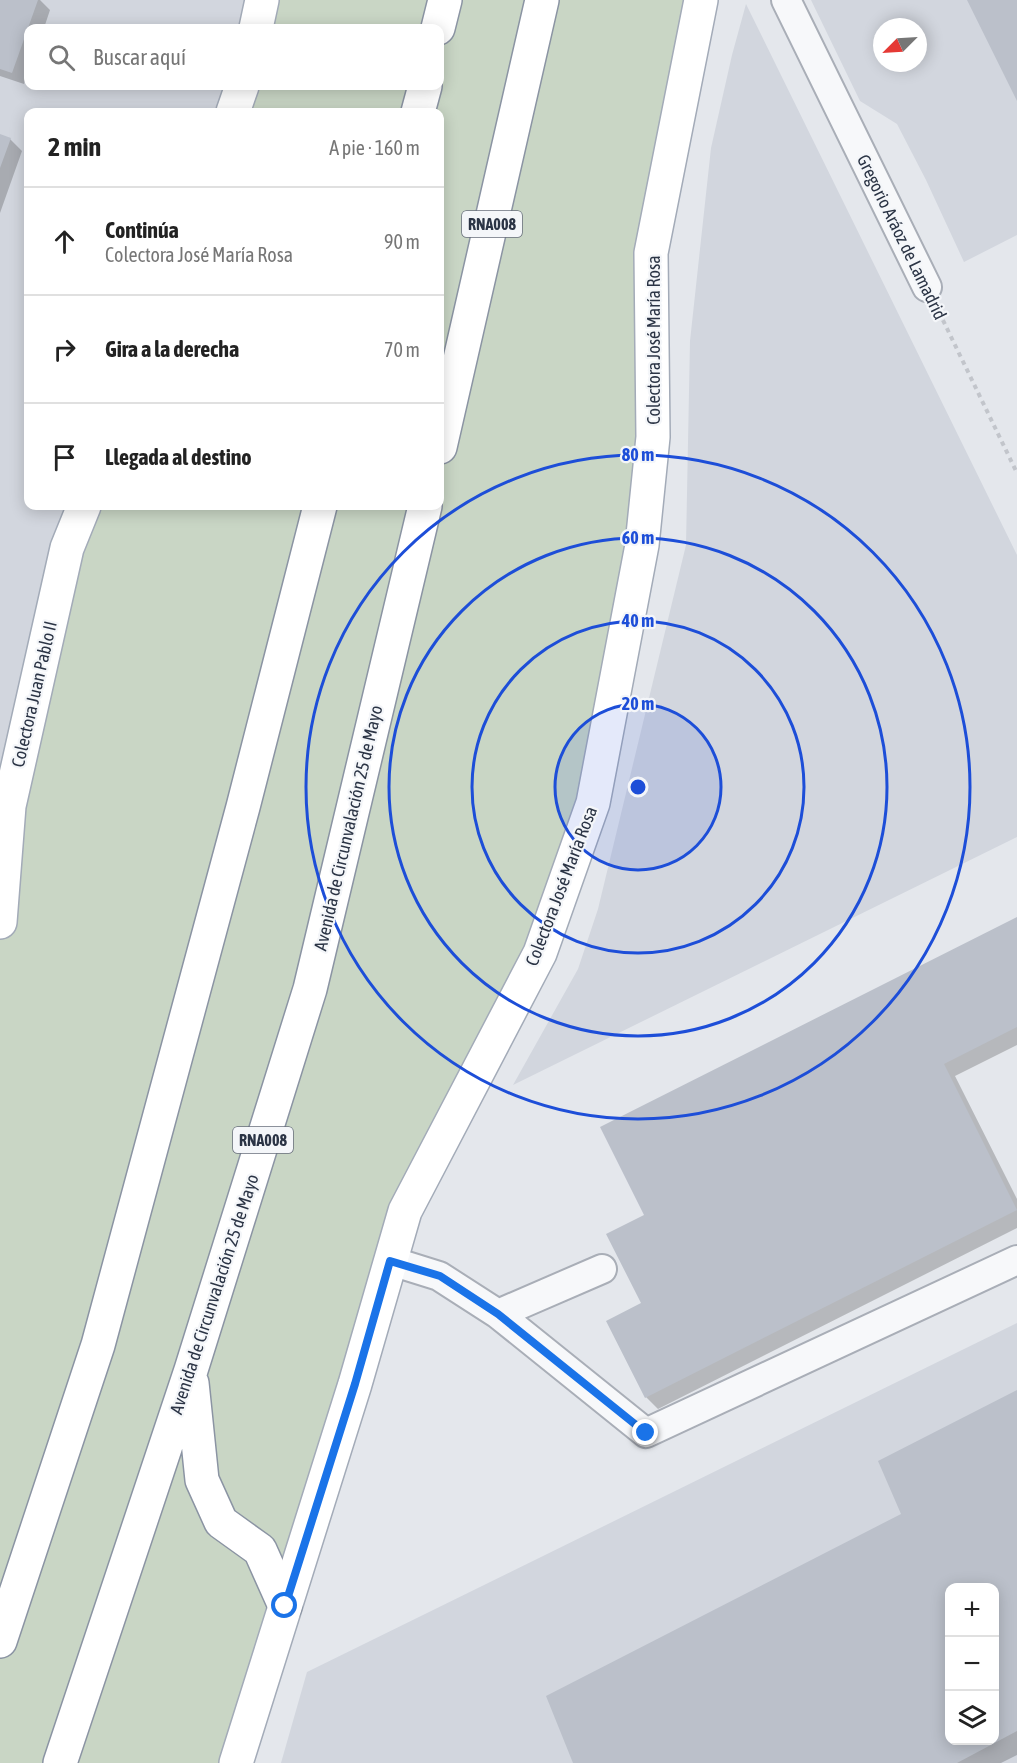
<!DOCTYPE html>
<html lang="es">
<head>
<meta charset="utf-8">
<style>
	body { margin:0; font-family:"Asap Condensed",sans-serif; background:#f6f6f6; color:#222 }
	.controls { position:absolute; right:18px; bottom:18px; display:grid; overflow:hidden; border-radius:12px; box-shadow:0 3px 15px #0003 }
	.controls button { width:54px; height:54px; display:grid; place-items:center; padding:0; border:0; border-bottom:2px solid #e0e0e0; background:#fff; color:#222; font:30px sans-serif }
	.compass { position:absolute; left:873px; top:18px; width:54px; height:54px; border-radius:50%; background:#fff; box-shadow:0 3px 15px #0003; rotate:246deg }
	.stop { position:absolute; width:18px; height:18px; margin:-14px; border:4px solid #1a73e8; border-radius:50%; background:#fff }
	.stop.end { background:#1a73e8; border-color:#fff; box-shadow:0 2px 6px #0008 }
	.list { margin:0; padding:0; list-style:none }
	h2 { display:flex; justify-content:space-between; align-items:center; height:78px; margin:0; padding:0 24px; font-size:26px }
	h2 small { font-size:20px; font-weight:400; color:#767676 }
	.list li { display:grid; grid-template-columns:39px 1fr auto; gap:18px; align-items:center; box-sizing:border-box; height:108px; padding:0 24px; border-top:2px solid #e0e0e0 }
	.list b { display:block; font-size:22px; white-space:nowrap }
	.list p { margin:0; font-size:20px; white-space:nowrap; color:#767676 }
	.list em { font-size:20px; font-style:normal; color:#767676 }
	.icon { flex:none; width:33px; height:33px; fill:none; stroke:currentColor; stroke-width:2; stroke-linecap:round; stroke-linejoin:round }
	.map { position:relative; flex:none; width:1017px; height:1763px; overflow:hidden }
	.search { position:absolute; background:#fff; box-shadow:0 3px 15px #0003; left:24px; top:24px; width:420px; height:66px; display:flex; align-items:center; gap:15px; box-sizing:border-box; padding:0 21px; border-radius:12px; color:#767676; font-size:22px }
	.panel { position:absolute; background:#fff; box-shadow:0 3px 15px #0003; left:24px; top:108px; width:420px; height:402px; border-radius:12px }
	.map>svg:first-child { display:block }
</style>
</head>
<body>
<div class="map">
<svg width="1017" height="1763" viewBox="0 0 1017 1763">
	<rect width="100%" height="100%" fill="#e4e7ec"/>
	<path fill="#d2d6de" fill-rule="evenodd" d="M0,0h262l-6,28h-228v58h214l-9,26h-205v394h56l-84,416z
		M811,0h206v235l-53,27 -38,-82 -29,-56 -37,-23zM882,27h36v36h-36z
		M746,4l271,551v282l-504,248 65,-116 20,-60 88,-364 4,-204 21,-193 21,-93z
		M1017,1323v440h-736l26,-91zM950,1588h44v152h-44z"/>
	<path fill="#c9d6c5" d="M262,0h439l-50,253 2,184 -60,366 -188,408 -169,552h-236v-841l84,-416h356v-394h-207l9,-26h198v-58h-184z"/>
	<path fill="#0003" fill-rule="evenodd" d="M0,0h40l10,10 -6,18h-16v43l-4,13 -24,-8z
		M0,136l10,3 12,12 -22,62z
		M1017,918v127l-62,31 62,123v29l-359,181 -12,-12 -3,-93 3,-88z
		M1017,1392v363l-16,8h-426l328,-249zM950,1588h44v152h-44z"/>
	<path fill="#bbc0ca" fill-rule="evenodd" d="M0,0h38l-26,73 -12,-4z
		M967,0h50v101z
		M0,134l11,4 -11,30z
		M1017,917v110l-73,37 73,146 -372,188 -39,-77 35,-18 -35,-69 38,-19 -44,-88z
		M1017,1390v341l-60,32h-384l-27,-67 355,-182 -23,-53zM950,1588h44v152h-44z"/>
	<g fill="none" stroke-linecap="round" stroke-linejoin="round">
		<defs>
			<path id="minor" d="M786,0l141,287
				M391,1261l48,15 59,38 104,-45
				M498,1314l148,119 371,-173"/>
			<path id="major" d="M256,28l6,-28
				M233,112l9,-26
				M0,922l9,-116 58,-258 17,-42
				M236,1763l119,-379 50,-173 135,-258 53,-150 49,-258 11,-108 -2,-184 50,-253"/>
			<path id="highway" d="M438,28l7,-28
				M418,112l7,-26
				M440,447l102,-447
				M192,1383l10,97 19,42 39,28 25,56
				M0,1641l98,-296 145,-538 77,-301
				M60,1763l131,-393 119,-381 115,-483"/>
		</defs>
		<use href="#minor" stroke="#a9aeb7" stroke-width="32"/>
		<use href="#major" stroke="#a3abb8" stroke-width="36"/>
		<use href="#highway" stroke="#8b94a3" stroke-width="36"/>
		<path stroke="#c2c5cb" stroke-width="4" stroke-dasharray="4.5 4.5" stroke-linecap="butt" d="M939,312l78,161"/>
		<use href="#minor" stroke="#f7f8fa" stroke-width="28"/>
		<use href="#major" stroke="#fff" stroke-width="33"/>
		<use href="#highway" stroke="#fff" stroke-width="33"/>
	</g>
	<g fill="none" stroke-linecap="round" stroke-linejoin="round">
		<path stroke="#1a73e8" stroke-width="8" d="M285,1606l70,-222 35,-123 50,15 58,38 148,119"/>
	</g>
	<circle cx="638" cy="787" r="83" fill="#1d4ed8" fill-opacity=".12"/>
	<g fill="none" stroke="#1d4ed8" stroke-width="3">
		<circle cx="638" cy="787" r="83"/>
		<circle cx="638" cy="787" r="166"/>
		<circle cx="638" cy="787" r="249"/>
		<circle cx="638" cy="787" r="332"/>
	</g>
	<g text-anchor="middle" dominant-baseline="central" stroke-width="4.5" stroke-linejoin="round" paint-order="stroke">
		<g fill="#f4f6f9" stroke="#676e7b" stroke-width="1.5">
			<rect x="462" y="211" width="60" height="26" rx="4.5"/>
			<rect x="233" y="1127" width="60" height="26" rx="4.5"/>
		</g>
		<g font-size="16" font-weight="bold" fill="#2b3445">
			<text x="492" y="224">RNA008</text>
			<text x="263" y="1140">RNA008</text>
		</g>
		<g font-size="18" fill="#2b3445" stroke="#f4f6f9">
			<text transform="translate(902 237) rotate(64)">Gregorio Aráoz de Lamadrid</text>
			<text transform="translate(653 340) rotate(-90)">Colectora José María Rosa</text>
			<text transform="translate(34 694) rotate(-77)">Colectora Juan Pablo II</text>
			<text transform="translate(348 828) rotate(-77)">Avenida de Circunvalación 25 de Mayo</text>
			<text transform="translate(561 886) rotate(-69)">Colectora José María Rosa</text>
			<text transform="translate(214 1294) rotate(-72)">Avenida de Circunvalación 25 de Mayo</text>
		</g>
	</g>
	<circle cx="638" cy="787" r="9" fill="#1d4ed8" stroke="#f4f6f9" stroke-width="3"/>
	<g font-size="18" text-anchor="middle" font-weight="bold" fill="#1d4ed8" stroke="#f4f6f9" stroke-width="4.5" stroke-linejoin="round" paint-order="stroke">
		<text x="638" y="461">80 m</text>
		<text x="638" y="544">60 m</text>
		<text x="638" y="627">40 m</text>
		<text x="638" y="710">20 m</text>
	</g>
</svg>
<div class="controls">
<button>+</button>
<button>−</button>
<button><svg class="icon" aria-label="layers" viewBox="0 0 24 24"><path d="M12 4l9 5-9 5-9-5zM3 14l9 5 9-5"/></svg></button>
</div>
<svg class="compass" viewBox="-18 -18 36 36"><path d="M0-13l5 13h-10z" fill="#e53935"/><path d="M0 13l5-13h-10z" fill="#767676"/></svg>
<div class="stop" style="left:285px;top:1606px"></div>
<div class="stop end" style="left:646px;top:1433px"></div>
<div class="search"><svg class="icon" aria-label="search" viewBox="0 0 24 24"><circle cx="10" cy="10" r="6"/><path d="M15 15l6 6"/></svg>Buscar aquí</div>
<section class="panel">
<h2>2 min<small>A pie · 160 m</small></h2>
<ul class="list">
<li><svg class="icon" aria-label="ahead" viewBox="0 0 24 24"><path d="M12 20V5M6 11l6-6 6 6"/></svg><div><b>Continúa</b><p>Colectora José María Rosa</p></div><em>90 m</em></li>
<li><svg class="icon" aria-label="right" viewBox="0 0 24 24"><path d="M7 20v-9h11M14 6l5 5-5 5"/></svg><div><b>Gira a la derecha</b></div><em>70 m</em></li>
<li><svg class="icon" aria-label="arrive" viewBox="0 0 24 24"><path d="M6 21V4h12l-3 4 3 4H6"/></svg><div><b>Llegada al destino</b></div></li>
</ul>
</section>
</div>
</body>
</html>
